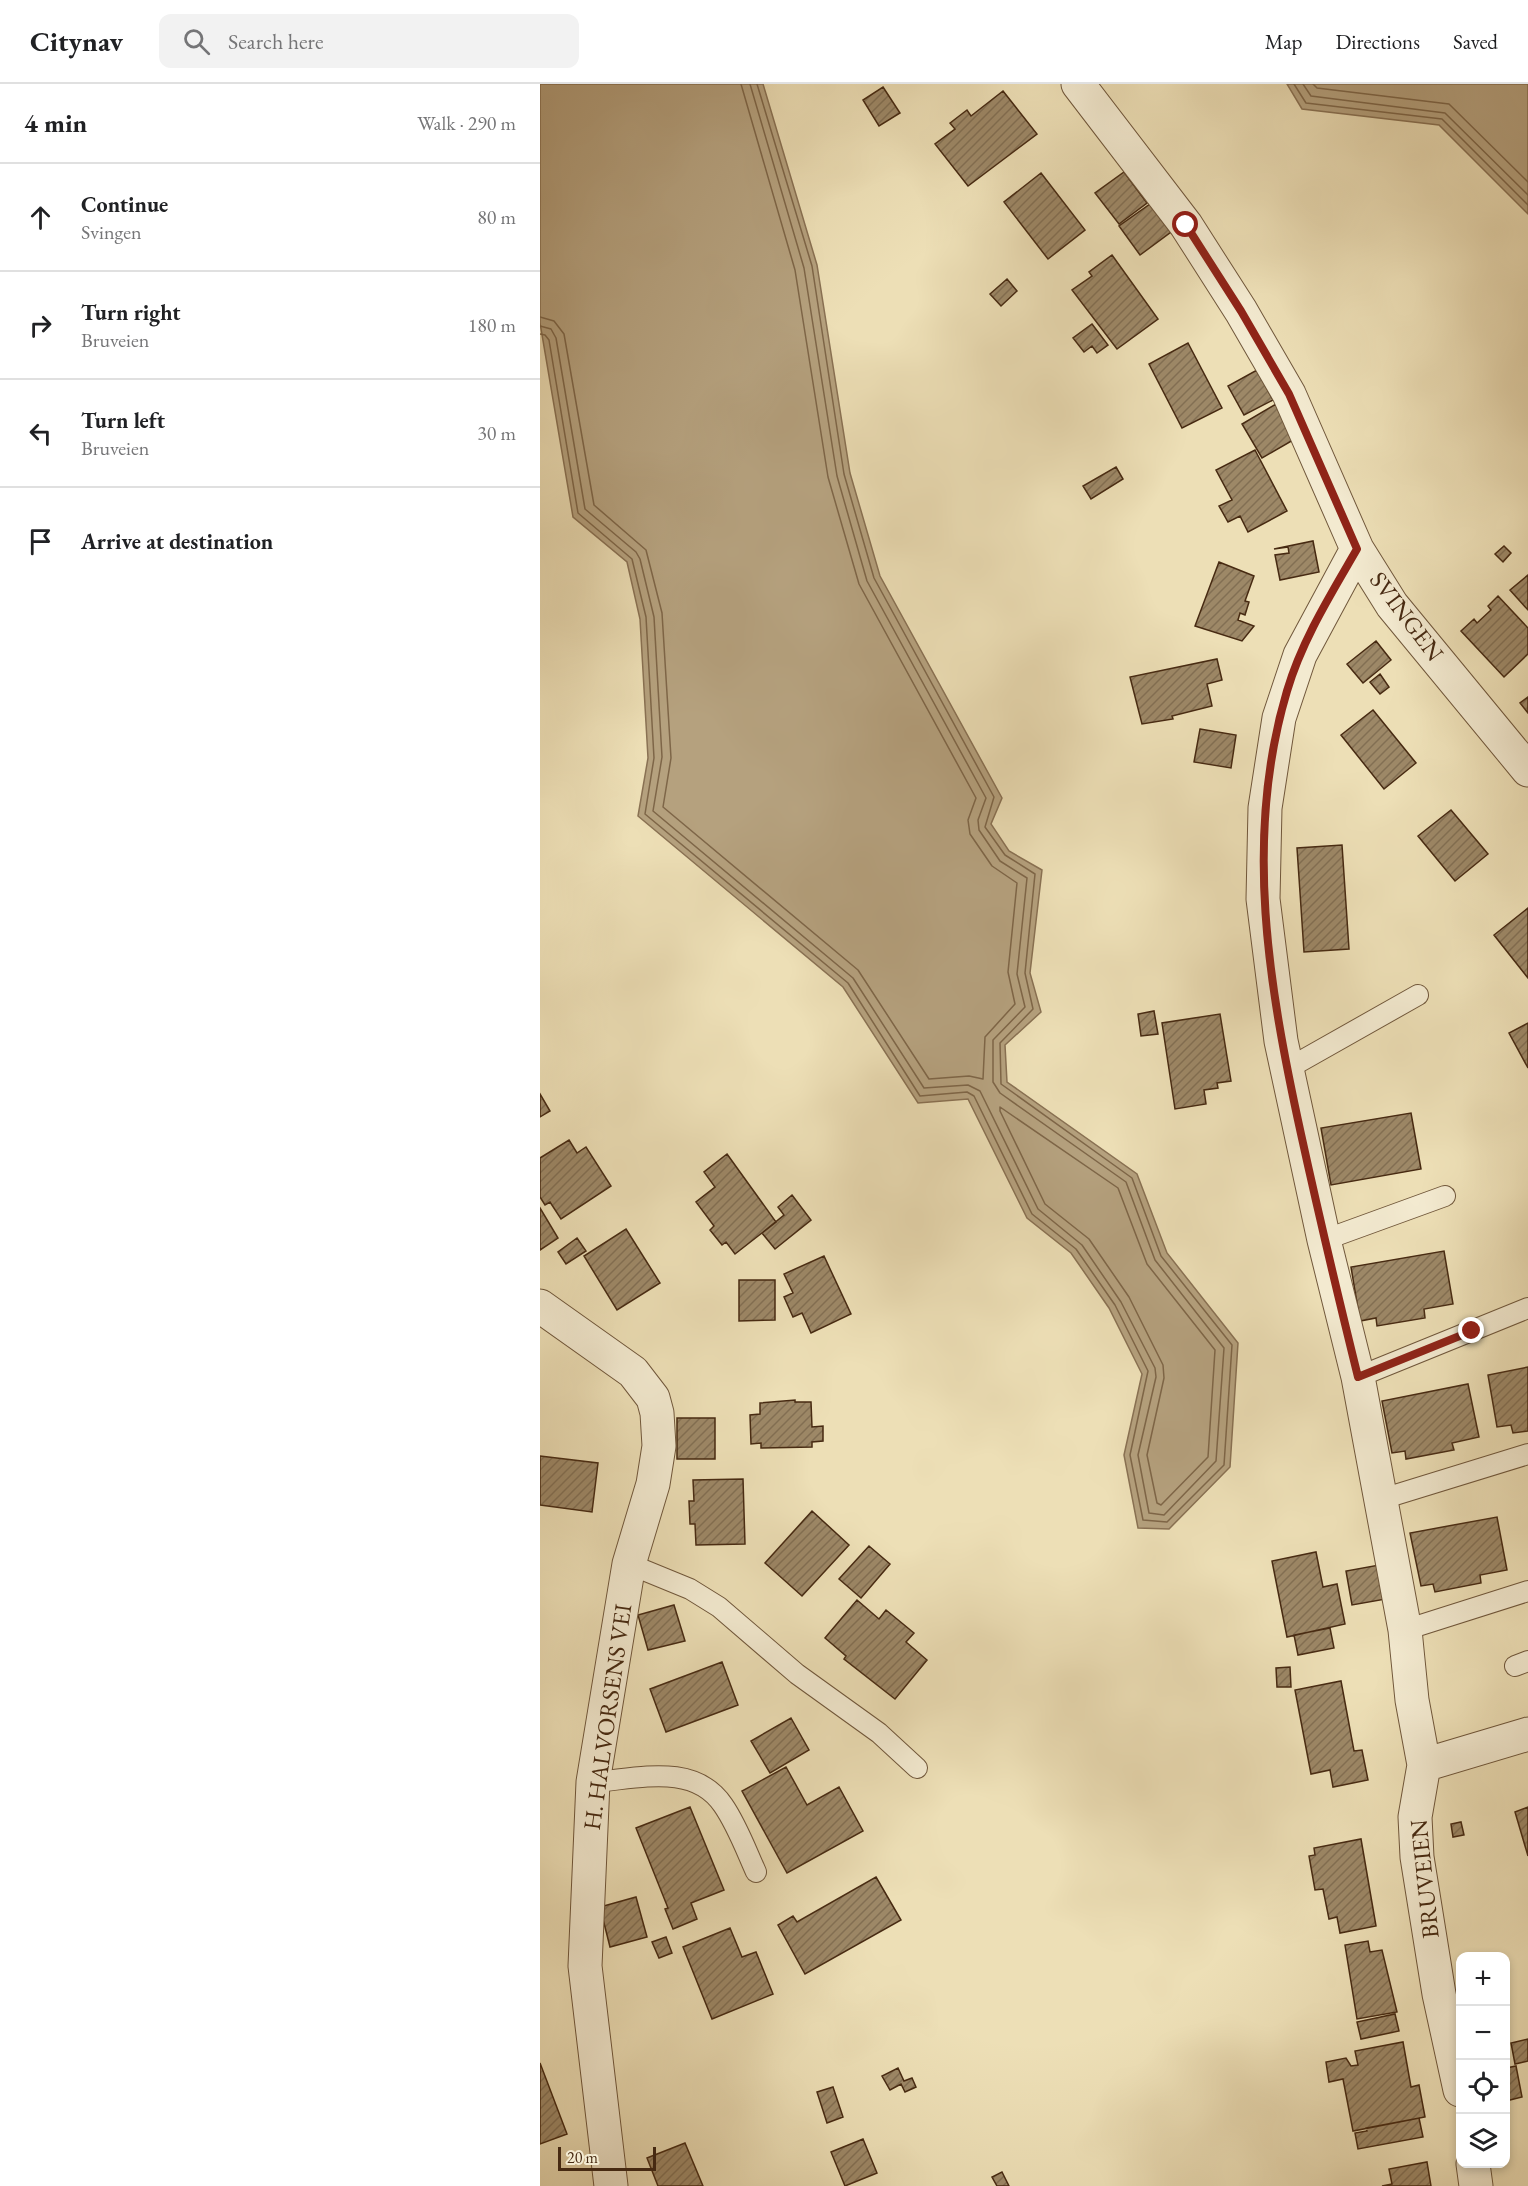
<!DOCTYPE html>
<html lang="en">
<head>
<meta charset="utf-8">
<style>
	body { margin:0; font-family:"EB Garamond",serif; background:#f2f2f2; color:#202124 }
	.controls { position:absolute; right:18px; bottom:18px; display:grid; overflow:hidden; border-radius:12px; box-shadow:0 3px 9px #0003 }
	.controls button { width:54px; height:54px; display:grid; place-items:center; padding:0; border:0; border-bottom:2px solid #e0e0e0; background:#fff; color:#202124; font:30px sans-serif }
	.scale { position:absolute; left:18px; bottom:15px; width:98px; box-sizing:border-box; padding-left:6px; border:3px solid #472a12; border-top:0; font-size:16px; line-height:21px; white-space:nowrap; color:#472a12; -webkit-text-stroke:4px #f3ead0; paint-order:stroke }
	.stop { position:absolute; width:18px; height:18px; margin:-14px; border:4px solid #8f2418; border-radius:50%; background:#fff }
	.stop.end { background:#8f2418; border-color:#fff; box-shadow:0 2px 6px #0008 }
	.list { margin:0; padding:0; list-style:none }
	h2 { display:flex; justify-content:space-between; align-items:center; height:78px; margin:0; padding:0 24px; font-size:26px }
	h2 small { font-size:20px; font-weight:400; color:#757577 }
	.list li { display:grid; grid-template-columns:39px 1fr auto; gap:18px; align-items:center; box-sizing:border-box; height:108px; padding:0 24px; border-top:2px solid #e0e0e0 }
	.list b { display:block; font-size:22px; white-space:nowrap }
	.list p { margin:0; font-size:20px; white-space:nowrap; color:#757577 }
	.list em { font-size:20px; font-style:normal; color:#757577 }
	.icon { flex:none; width:33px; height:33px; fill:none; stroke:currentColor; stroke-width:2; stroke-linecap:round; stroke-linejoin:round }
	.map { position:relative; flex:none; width:988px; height:2102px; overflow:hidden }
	header { display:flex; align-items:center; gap:36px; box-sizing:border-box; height:84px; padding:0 30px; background:#fff; border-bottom:2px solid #e0e0e0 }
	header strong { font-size:28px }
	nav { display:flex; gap:33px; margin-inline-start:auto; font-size:21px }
	.search { width:420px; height:54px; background:#f2f2f2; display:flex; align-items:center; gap:15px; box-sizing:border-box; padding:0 21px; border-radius:12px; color:#757577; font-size:22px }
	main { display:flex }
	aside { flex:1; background:#fff }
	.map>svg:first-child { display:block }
</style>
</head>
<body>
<header>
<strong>Citynav</strong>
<div class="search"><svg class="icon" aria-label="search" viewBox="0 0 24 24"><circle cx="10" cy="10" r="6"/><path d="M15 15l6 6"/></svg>Search here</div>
<nav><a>Map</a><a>Directions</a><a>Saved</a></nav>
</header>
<main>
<aside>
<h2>4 min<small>Walk · 290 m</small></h2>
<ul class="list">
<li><svg class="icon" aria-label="ahead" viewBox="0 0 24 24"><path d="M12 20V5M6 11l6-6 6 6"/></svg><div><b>Continue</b><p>Svingen</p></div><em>80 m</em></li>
<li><svg class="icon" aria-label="right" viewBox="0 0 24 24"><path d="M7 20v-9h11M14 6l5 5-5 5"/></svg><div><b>Turn right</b><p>Bruveien</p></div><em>180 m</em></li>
<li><svg class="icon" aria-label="left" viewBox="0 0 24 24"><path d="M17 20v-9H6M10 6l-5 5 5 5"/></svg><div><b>Turn left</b><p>Bruveien</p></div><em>30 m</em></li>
<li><svg class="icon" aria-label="arrive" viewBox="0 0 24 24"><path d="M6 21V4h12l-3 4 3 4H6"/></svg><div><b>Arrive at destination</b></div></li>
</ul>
</aside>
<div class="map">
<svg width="988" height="2102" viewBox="0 0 988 2102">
	<defs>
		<pattern id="building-hatch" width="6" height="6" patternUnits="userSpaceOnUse" patternTransform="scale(1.5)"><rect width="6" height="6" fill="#9d8867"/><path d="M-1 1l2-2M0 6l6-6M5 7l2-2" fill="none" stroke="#826f53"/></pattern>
	</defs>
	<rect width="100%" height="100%" fill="#eddfb6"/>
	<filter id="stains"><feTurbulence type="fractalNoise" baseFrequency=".00333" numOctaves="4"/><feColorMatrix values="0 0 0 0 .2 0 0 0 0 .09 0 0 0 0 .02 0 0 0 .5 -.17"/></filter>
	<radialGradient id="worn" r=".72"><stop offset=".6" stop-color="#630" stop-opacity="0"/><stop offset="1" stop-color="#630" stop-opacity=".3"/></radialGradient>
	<path fill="#b5a17e" stroke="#897153" stroke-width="1.5" d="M0,0h223l54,181 33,208 30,103 122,222 -11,26 18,27 33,19 -12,103 11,39 -36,33 2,37 130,92 30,79 71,90 -8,124 -61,62 -31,-1 -14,-73 18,-81 -33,-66 -38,-55 -44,-35 -59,-119 -50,4 -75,-116 -205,-171 10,-58 -8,-139 -13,-57 -54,-45 -33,-194z
		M747,0h241v130l-89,-89 -137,-16z"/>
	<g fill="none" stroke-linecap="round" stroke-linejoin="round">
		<path stroke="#7e6648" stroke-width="1.5" d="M754,0l12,19 136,16 86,86
			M763,0l8,12 134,17 83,82
			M773,0l4,4 132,16 79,78
			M0,233l14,4 10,13 30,171 52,45 16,63 9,145 -8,49 195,163 71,109 40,-3 14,3 2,-42 30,-33 -7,-32 9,-89 -25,-17 -22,-32 -2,-14 8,-22 -117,-214 -31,-107 -33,-207 -54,-186
			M0,242l11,3 5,9 29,171 51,43 4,7 14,58 8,140 -9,54 200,167 71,110 44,-3 12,6 58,118 44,36 39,57 34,66 1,9 -18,78 11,58 15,2 52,-54 8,-113 -69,-88 -29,-78 -126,-89 -7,-11v-42l32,-33 -8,-33 10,-96 -27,-17 -21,-31 -1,-10 8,-22 -119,-217 -30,-105 -33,-208 -54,-184
			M0,250l5,1 4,5 29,173 54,46 14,58 8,141 -9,56 203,169 72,113 47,-4 7,4 58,118 44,35 39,56 33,66 -18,84 13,65 24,2 57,-57 8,-120 -71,-89 -29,-78 -131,-94 -1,-41 33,-34 -8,-36 10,-99 -30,-19 -20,-28 9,-30 -120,-219 -30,-104 -32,-208 -55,-182
			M460,1023l118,81 29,76 68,86 -7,107 -47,48 -4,-2 -10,-48 17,-77 -1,-13 -34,-68 -40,-58 -44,-35 -45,-93z"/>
	</g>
	<path fill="url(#building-hatch)" stroke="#472a12" stroke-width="1.5" d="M343,3l17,26 -21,13 -16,-26z
		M463,7l34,43 -69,52 -33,-42 20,-15 -5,-6 17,-13 4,6z
		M584,88l23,31 -28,21 -24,-31z
		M501,89l44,57 -37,29 -44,-57z
		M610,120l21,28 -31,23 -21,-29z
		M572,171l46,64 -41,30 -45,-59 20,-14 -3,-4z
		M467,195l10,12 -16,15 -11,-12z
		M552,240l16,21 -11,8 -5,-7 -8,6 -11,-14z
		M648,259l34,65 -40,20 -33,-64z
		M717,286l16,30 -29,15 -16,-29z
		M736,320l19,35 -33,19 -20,-34z
		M715,366l32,61 -39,21 -8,-16 -12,6 -9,-16 13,-6 -16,-30z
		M576,383l7,12 -32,20 -8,-13z
		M773,457l6,31 -39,8 -5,-25 14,-2 -1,-6 -14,2z
		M964,462l7,7 -8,9 -8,-8z
		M679,478l35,14 -9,25 4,1 -4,13 -5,-2 -2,7 16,6 -12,15 -47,-15z
		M988,491v35l-18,-20z
		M958,512l30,32v26l-24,23 -43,-46 13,-12 3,4 14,-13 -3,-4z
		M836,557l15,19 -28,23 -16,-19z
		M677,575l5,21 -15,4 5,22 -40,10 1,3 -31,5 -12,-47z
		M840,590l9,13 -9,7 -10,-12z
		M988,613v16l-8,-10z
		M833,626l43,53 -32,26 -43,-54z
		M660,645l36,6 -5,33 -37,-6z
		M911,726l37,44 -33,27 -37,-45z
		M802,761l7,104 -45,3 -7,-104z
		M988,824v70l-34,-43z
		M614,927l4,23 -17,2 -3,-22z
		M680,930l11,67 -14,2 1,5 -14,2 2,14 -31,5 -13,-86z
		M988,939v45l-19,-35z
		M0,1010l10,17 -10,6z
		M871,1029l10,56 -90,16 -10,-57z
		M29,1056l8,13 9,-6 25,39 -50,33 -11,-17 -5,3 -5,-8v-39z
		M187,1070l49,68 -41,32 -9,-12 -4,3 -12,-15 4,-4 -18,-24 19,-15 -11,-15z
		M252,1111l19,25 -36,29 -13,-16 22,-18 -6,-8z
		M0,1124l18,30 -18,12z
		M86,1145l34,54 -43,27 -33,-54z
		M37,1154l9,13 -20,13 -8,-12z
		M904,1167l9,53 -29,5 1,9 -48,8 -1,-8 -16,3 -9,-54z
		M284,1172l27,58 -40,19 -9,-20 -9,4 -9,-20 9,-4 -9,-19z
		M199,1196h36v40l-36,1z
		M988,1283v64l-15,2 -2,-8 -14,2 -9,-52z
		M928,1300l11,53 -27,6 2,7 -48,9 -1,-8 -13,2 -10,-52z
		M255,1316v2h16l1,25 11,-1v15l-11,1v5l-51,1v-5l-10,1 -1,-29 10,-1v-11z
		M137,1334h38v41h-38z
		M0,1372l58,7 -6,49 -52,-7z
		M203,1395l2,65 -49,1 -1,-21h-5l-1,-23h5l-1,-21z
		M272,1427l37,34 -47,51 -37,-33z
		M957,1433l10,53 -27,5 1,8 -46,9 -2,-8 -12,2 -11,-53z
		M329,1462l21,18 -29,34 -22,-19z
		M776,1468l7,35 14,-3 8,40 -58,13 -15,-76z
		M839,1481l7,34 -34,6 -6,-34z
		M317,1516l22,19 7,-9 28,23 -8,9 21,18 -32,39 -51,-40 2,-3 -21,-18z
		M134,1521l11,36 -37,9 -10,-35z
		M790,1544l4,20 -36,7 -4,-20z
		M182,1578l16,43 -72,27 -16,-43z
		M750,1583l1,20h-14l-1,-19z
		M801,1597l13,70 8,-1 6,30 -35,7 -3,-17 -19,4 -16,-84z
		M251,1634l18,32 -39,23 -19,-32z
		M246,1683l21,38 32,-18 24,44 -76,42 -45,-82z
		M150,1723l34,83 -33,13 6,16 -24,10 -8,-20 3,-1 -32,-80z
		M988,1723v49l-13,-44z
		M921,1738l3,13 -11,2 -2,-13z
		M821,1755l15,87 -36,7 -3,-16 -8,2 -6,-30 -8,1 -6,-34 6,-1 -1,-7z
		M336,1793l25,43 -96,54 -27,-49 15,-9 4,6z
		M96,1813l11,40 -37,10 -10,-40z
		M190,1844l12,29 14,-5 17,42 -61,25 -29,-72z
		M126,1853l6,16 -13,5 -7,-16z
		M828,1857l2,11 12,-2 15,62 -40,7 -12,-74z
		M855,1930l4,17 -38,8 -4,-17z
		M988,1955v22l-13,3 -4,-21z
		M863,1958l8,45 8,-2 6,32 -72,14 -10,-52 -14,3 -3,-20 20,-4 5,8 7,-1 -3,-14z
		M0,1979l27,71 -27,10z
		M976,1982l6,31 -16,4v-33z
		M358,1984l6,13 8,-3 4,9 -11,5 -4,-8 -11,6 -8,-14z
		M293,2003l10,30 -16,6 -10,-31z
		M879,2034l4,19 -65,12 -3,-16 12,-2 -1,-3z
		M323,2055l14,34 -32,13 -14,-34z
		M145,2059l18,43h-45l-11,-28z
		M887,2078l4,24h-49l10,-2 -3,-15z
		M462,2088l7,14h-12l-5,-9z"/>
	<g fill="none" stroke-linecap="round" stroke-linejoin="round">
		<defs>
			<path id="service" d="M747,985l131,-74
				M784,1156l121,-44
				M818,1293l170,-69
				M842,1415l146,-45
				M89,1480l61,25 29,18 78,67 82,59 38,35
				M865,1546l123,-39
				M975,1582l13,-5
				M53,1698c44,-3 101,-20 130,23 14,20 23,45 33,67"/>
			<path id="minor" d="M538,0l108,141 55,86 48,83 68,155 35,56 136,165
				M817,465l-57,106 -21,63 -14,90 -2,91 18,142 43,199 34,137 47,253 7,70 12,65 -9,52 2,40 22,137 21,96
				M0,1222l93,66 20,26 4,15 2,33 -6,38 -24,80 -36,218 -8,184 26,220
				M884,1681l104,-31
				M933,2080l3,22"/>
		</defs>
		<use href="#service" stroke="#70573b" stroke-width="22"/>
		<use href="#minor" stroke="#70573b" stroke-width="35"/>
		<use href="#service" stroke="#f3ead0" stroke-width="20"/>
		<use href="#minor" stroke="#f3ead0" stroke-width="33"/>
	</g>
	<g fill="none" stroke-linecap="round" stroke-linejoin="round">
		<path stroke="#8f2418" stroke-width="8" d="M646,141l55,86 48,83 68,155c-26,45 -55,91 -70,142 -44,147 -18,297 14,443 18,82 37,162 57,243l114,-46"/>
	</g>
	<g text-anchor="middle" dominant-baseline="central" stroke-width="4.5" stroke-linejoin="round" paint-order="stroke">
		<g font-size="24" fill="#472a12" stroke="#f3ead0">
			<text transform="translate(867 532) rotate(53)">SVINGEN</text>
			<text transform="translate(67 1633) rotate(-82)">H. HALVORSENS VEI</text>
			<text transform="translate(884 1795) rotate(-96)">BRUVEIEN</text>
		</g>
	</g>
	<rect width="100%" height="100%" filter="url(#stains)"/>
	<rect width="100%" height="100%" fill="url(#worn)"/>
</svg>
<div class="controls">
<button>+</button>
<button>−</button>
<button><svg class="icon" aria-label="locate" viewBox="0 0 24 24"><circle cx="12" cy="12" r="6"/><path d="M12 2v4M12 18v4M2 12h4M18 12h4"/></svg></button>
<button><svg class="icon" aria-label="layers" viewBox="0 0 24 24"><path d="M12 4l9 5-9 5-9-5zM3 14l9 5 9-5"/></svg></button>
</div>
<div class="scale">20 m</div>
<div class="stop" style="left:646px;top:141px"></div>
<div class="stop end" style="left:932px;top:1247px"></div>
</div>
</main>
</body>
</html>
